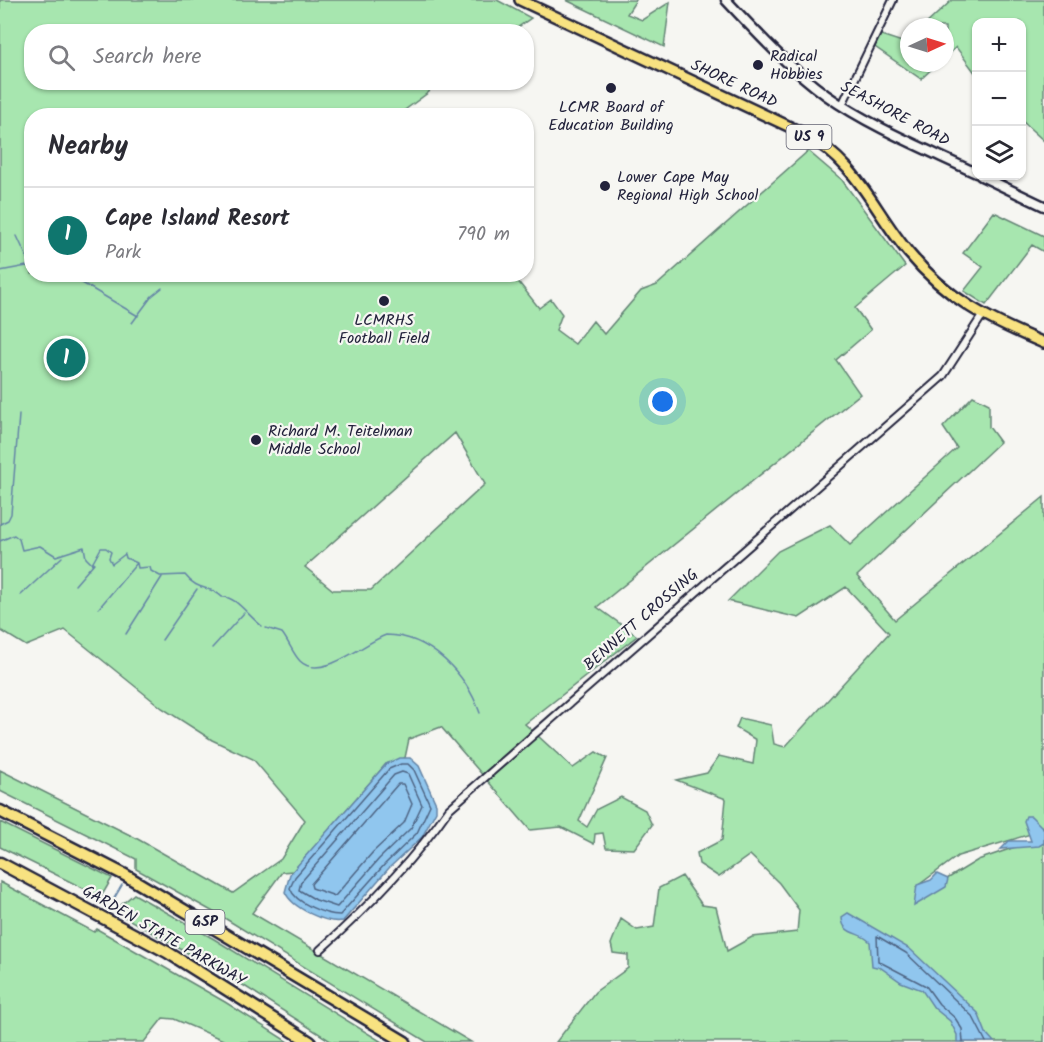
<!DOCTYPE html>
<html lang="en">
<head>
<meta charset="utf-8">
<style>
	body { margin:0; font-family:Kalam,sans-serif; background:#f7f7f7; color:#2b2b33 }
	.controls { position:absolute; right:18px; top:18px; display:grid; overflow:hidden; border-radius:12px; box-shadow:0 2px 4px #0004 }
	.controls button { width:54px; height:54px; display:grid; place-items:center; padding:0; border:0; border-bottom:2px solid #e1e1e2; background:#fff; color:#2b2b33; font:30px sans-serif }
	.compass { position:absolute; left:900px; top:18px; width:54px; height:54px; border-radius:50%; background:#fff; box-shadow:0 2px 4px #0004; rotate:86deg }
	.you { position:absolute; left:663px; top:402px; width:21px; height:21px; margin:-15px; border:4px solid #fff; border-radius:50%; background:#1a73e8; box-shadow:0 0 0 9px #1a73e833 }
	.badge { display:grid; place-items:center; width:39px; height:39px; border-radius:50%; background:#0f766e; color:#fff; font-size:20px; font-weight:700 }
	.pin { position:absolute; translate:-50% -50%; border:3px solid #fff; box-shadow:0 2px 6px #0006 }
	.list { margin:0; padding:0; list-style:none }
	h2 { display:flex; justify-content:space-between; align-items:center; height:78px; margin:0; padding:0 24px; font-size:26px }
	h2 small { font-size:20px; font-weight:400; color:#7c7c81 }
	.list li { display:grid; grid-template-columns:39px 1fr auto; gap:18px; align-items:center; box-sizing:border-box; height:96px; padding:0 24px; border-top:2px solid #e1e1e2 }
	.list b { display:block; font-size:22px; white-space:nowrap }
	.list p { margin:0; font-size:20px; white-space:nowrap; color:#7c7c81 }
	.list em { font-size:20px; font-style:normal; color:#7c7c81 }
	.icon { flex:none; width:33px; height:33px; fill:none; stroke:currentColor; stroke-width:2; stroke-linecap:round; stroke-linejoin:round }
	.map { position:relative; flex:none; width:1044px; height:1042px; overflow:hidden }
	.search { position:absolute; background:#fff; box-shadow:0 2px 4px #0004; left:24px; top:24px; width:510px; height:66px; display:flex; align-items:center; gap:15px; box-sizing:border-box; padding:0 21px; border-radius:24px; color:#7c7c81; font-size:22px }
	.panel { position:absolute; background:#fff; box-shadow:0 2px 4px #0004; left:24px; top:108px; width:510px; height:174px; border-radius:24px }
	.map>svg:first-child { display:block }
</style>
</head>
<body>
<div class="map">
<svg width="1044" height="1042" viewBox="0 0 1044 1042">
	<rect width="100%" height="100%" fill="#f6f6f2"/>
	<filter id="ink" filterUnits="userSpaceOnUse"><feTurbulence type="fractalNoise" baseFrequency=".0167" numOctaves="2"/><feDisplacementMap in="SourceGraphic" scale="12" xChannelSelector="R" yChannelSelector="G"/><feConvolveMatrix kernelMatrix="1 2 1 2 8 2 1 2 1" color-interpolation-filters="sRGB"/></filter>
	<g filter="url(#ink)">
		<path fill="#a7e6af" stroke="#648475" stroke-width="1.5" fill-rule="evenodd" d="M0,0h497l34,18 -20,14h-479v50l400,1 -3,9 -31,23 -366,1v158l481,1 26,33 12,-9 11,15 -6,16 19,14 18,-23 11,13 37,-43 16,-6 151,-134 34,29 63,86 -50,42 16,22 -35,30 24,34 -263,213 40,29 -112,88 48,44 23,-16 11,6 -28,63 8,6 10,-18 24,-12 24,13 7,15 -18,24 -28,-1 -3,-15 -8,1 -1,10 -33,-17 -31,3 -89,-103 -32,12 -4,19 -19,6 -93,107 -11,1 -30,41 219,129h-44l-201,-123 -90,-50v-10l-136,-68v-21l134,67 99,56 48,-34 24,-39 -52,-61 -41,-19 -50,-32 -97,-78 -39,16 -26,-16zM455,433l30,51 -114,106h-38l-28,-23z
			M566,0h70l-9,14 15,6 28,-18 -6,45z
			M952,0h92v141l-22,-20v-99h-46v52l-20,-27 -11,10v-30h-22z
			M878,34l27,9 4,-4v24h29l-17,16 -49,-34z
			M994,212l50,24v16l-12,-7 -46,60 -22,-14 19,-24 -20,-14z
			M973,396l16,8v23l11,15 -143,134 38,44 149,-123v333l-86,26 -42,31 8,6 54,-33 66,-23v205h-488l39,-50 33,-24v-13l-15,-2 -2,-9 10,-25 16,11 17,-3 5,-39 23,-12 20,29 14,2 11,44 25,-14 45,-5 2,-22 -20,-27 -29,-28 -31,22 -20,-13 -2,-11 25,-13 4,-41 -50,-19 31,-7 12,-17 34,8 3,-24 -20,-12 4,-10 31,7 3,19 11,3 104,-114 -43,-46 -47,31 -71,-17 50,-50 52,-26 20,20 107,-97 -14,-21z
			M0,822l112,56 -11,19 -101,-50z
			M0,882l94,50 3,-3 128,73 63,40h-60l-54,-23 -11,-1 -19,24h-144z
			M134,894l80,45 168,103h-50l-94,-60 -124,-71z"/>
		<path fill="#90c6ee" stroke="#6484a6" stroke-width="1.5" d="M399,758h11l9,8 17,38v7l-14,26 -33,31 -46,53c-17,3 -51,-13 -58,-29l5,-18 96,-110z
			M1026,816h5l13,13v14l-5,3 -38,3 8,-8h22l-7,-20z
			M937,874l11,5 -2,8 -32,19 3,-21 14,-5z
			M848,913l62,36 68,64 8,20 8,9h-37v-7l-7,-14 -16,-13 -12,-18 -21,-8 -20,-14 -9,-2 -2,-24c-9,-11 -28,-6 -28,-25z"/>
		<g fill="none" stroke-linecap="round" stroke-linejoin="round">
			<path stroke="#4e6483" stroke-width="1.5" d="M401,764h7l6,6 16,35 -13,28 -32,31 -45,51c-15,0 -45,-12 -50,-27l5,-11 94,-108z
				M402,772l6,2 14,31 -11,23 -32,31 -42,48 -21,-7 -17,-10 2,-8 93,-107z
				M398,784h5l9,20 -8,19 -31,29 -38,44 -23,-8 -1,-4z
				M963,1042l-1,-13 -7,-11 -16,-14 -13,-18 -48,-25 -1,-25 29,17 67,64 13,25"/>
			<path stroke="#6484a6" stroke-width="1.5" d="M17,236l13,28
				M0,271l32,-6
				M67,274l71,42
				M132,323l20,-27 10,-8
				M0,524l8,-4 3,-6 8,-99
				M0,541l14,-6 5,4 3,11 18,-4 16,10 28,-9 2,11 6,6 9,-16h5l5,4 -2,6 3,6 13,-10 1,4 11,5 1,5 12,-1 1,4 9,5 25,-1c13,17 26,10 37,22 13,-2 28,21 40,29
				M75,585l19,-22
				M21,595l41,-38
				M99,608l38,-45
				M266,628l16,5c7,9 11,21 18,28 21,21 65,-19 86,-26 44,0 80,39 94,78
				M126,634l36,-57
				M162,640l35,-51
				M212,648l32,-35
				M109,907l13,-22"/>
			<defs>
				<path id="street" d="M842,105l51,-105
					M320,950c47,-42 93,-89 129,-141l494,-433 39,-60"/>
				<path id="secondary" d="M726,0c31,33 63,68 100,95 45,32 100,54 150,78
					M981,176l63,30"/>
				<path id="primary" d="M520,0l283,133c56,31 68,74 105,119 40,48 81,68 136,91"/>
				<path id="highway" d="M0,811l125,64 280,167
					M0,863l167,89 143,90"/>
			</defs>
			<use href="#street" stroke="#22223b" stroke-width="10"/>
			<use href="#secondary" stroke="#22223b" stroke-width="13"/>
			<use href="#primary" stroke="#22223b" stroke-width="14"/>
			<use href="#highway" stroke="#22223b" stroke-width="15"/>
			<use href="#street" stroke="#f6f6f2" stroke-width="6"/>
			<use href="#secondary" stroke="#f6f6f2" stroke-width="8"/>
			<use href="#primary" stroke="#f8e281" stroke-width="9"/>
			<use href="#highway" stroke="#f8e281" stroke-width="10"/>
		</g>
	</g>
	<g fill="#22223b" stroke="#f6f6f2" stroke-width="2">
		<circle cx="758" cy="65" r="6"/>
		<circle cx="611" cy="88" r="6"/>
		<circle cx="605" cy="186" r="6"/>
		<circle cx="384" cy="301" r="6"/>
		<circle cx="256" cy="440" r="6"/>
	</g>
	<g text-anchor="middle" dominant-baseline="central" stroke-width="4.5" stroke-linejoin="round" paint-order="stroke">
		<g fill="#f6f6f2" stroke="#626272" stroke-width="1.5">
			<rect x="786.5" y="125" width="45" height="24" rx="4.5"/>
			<rect x="185.5" y="910" width="39" height="24" rx="4.5"/>
		</g>
		<g font-size="15" font-weight="bold" fill="#22223b">
			<text x="809" y="137">US 9</text>
			<text x="205" y="922">GSP</text>
		</g>
		<g font-size="16" fill="#22223b" stroke="#f6f6f2" text-anchor="start">
			<text x="770" y="56">Radical<tspan x="770" dy="18">Hobbies</tspan></text>
			<text x="611" y="107" text-anchor="middle">LCMR Board of<tspan x="611" dy="18">Education Building</tspan></text>
			<text x="617" y="177">Lower Cape May<tspan x="617" dy="18">Regional High School</tspan></text>
			<text x="384" y="320" text-anchor="middle">LCMRHS<tspan x="384" dy="18">Football Field</tspan></text>
			<text x="268" y="431">Richard M. Teitelman<tspan x="268" dy="18">Middle School</tspan></text>
		</g>
		<g font-size="16" fill="#22223b" stroke="#f6f6f2">
			<text transform="translate(734 84) rotate(25)">SHORE ROAD</text>
			<text transform="translate(895 114) rotate(28)">SEASHORE ROAD</text>
			<text transform="translate(641 620) rotate(-41)">BENNETT CROSSING</text>
			<text transform="translate(164 936) rotate(30)">GARDEN STATE PARKWAY</text>
		</g>
	</g>
</svg>
<div class="controls">
<button>+</button>
<button>−</button>
<button><svg class="icon" aria-label="layers" viewBox="0 0 24 24"><path d="M12 4l9 5-9 5-9-5zM3 14l9 5 9-5"/></svg></button>
</div>
<svg class="compass" viewBox="-18 -18 36 36"><path d="M0-13l5 13h-10z" fill="#e53935"/><path d="M0 13l5-13h-10z" fill="#7c7c81"/></svg>
<div class="you"></div>
<div class="pin badge" style="left:66px;top:358px">1</div>
<div class="search"><svg class="icon" aria-label="search" viewBox="0 0 24 24"><circle cx="10" cy="10" r="6"/><path d="M15 15l6 6"/></svg>Search here</div>
<section class="panel">
<h2>Nearby<small></small></h2>
<ul class="list">
<li><span class="badge">1</span><div><b>Cape Island Resort</b><p>Park</p></div><em>790 m</em></li>
</ul>
</section>
</div>
</body>
</html>
